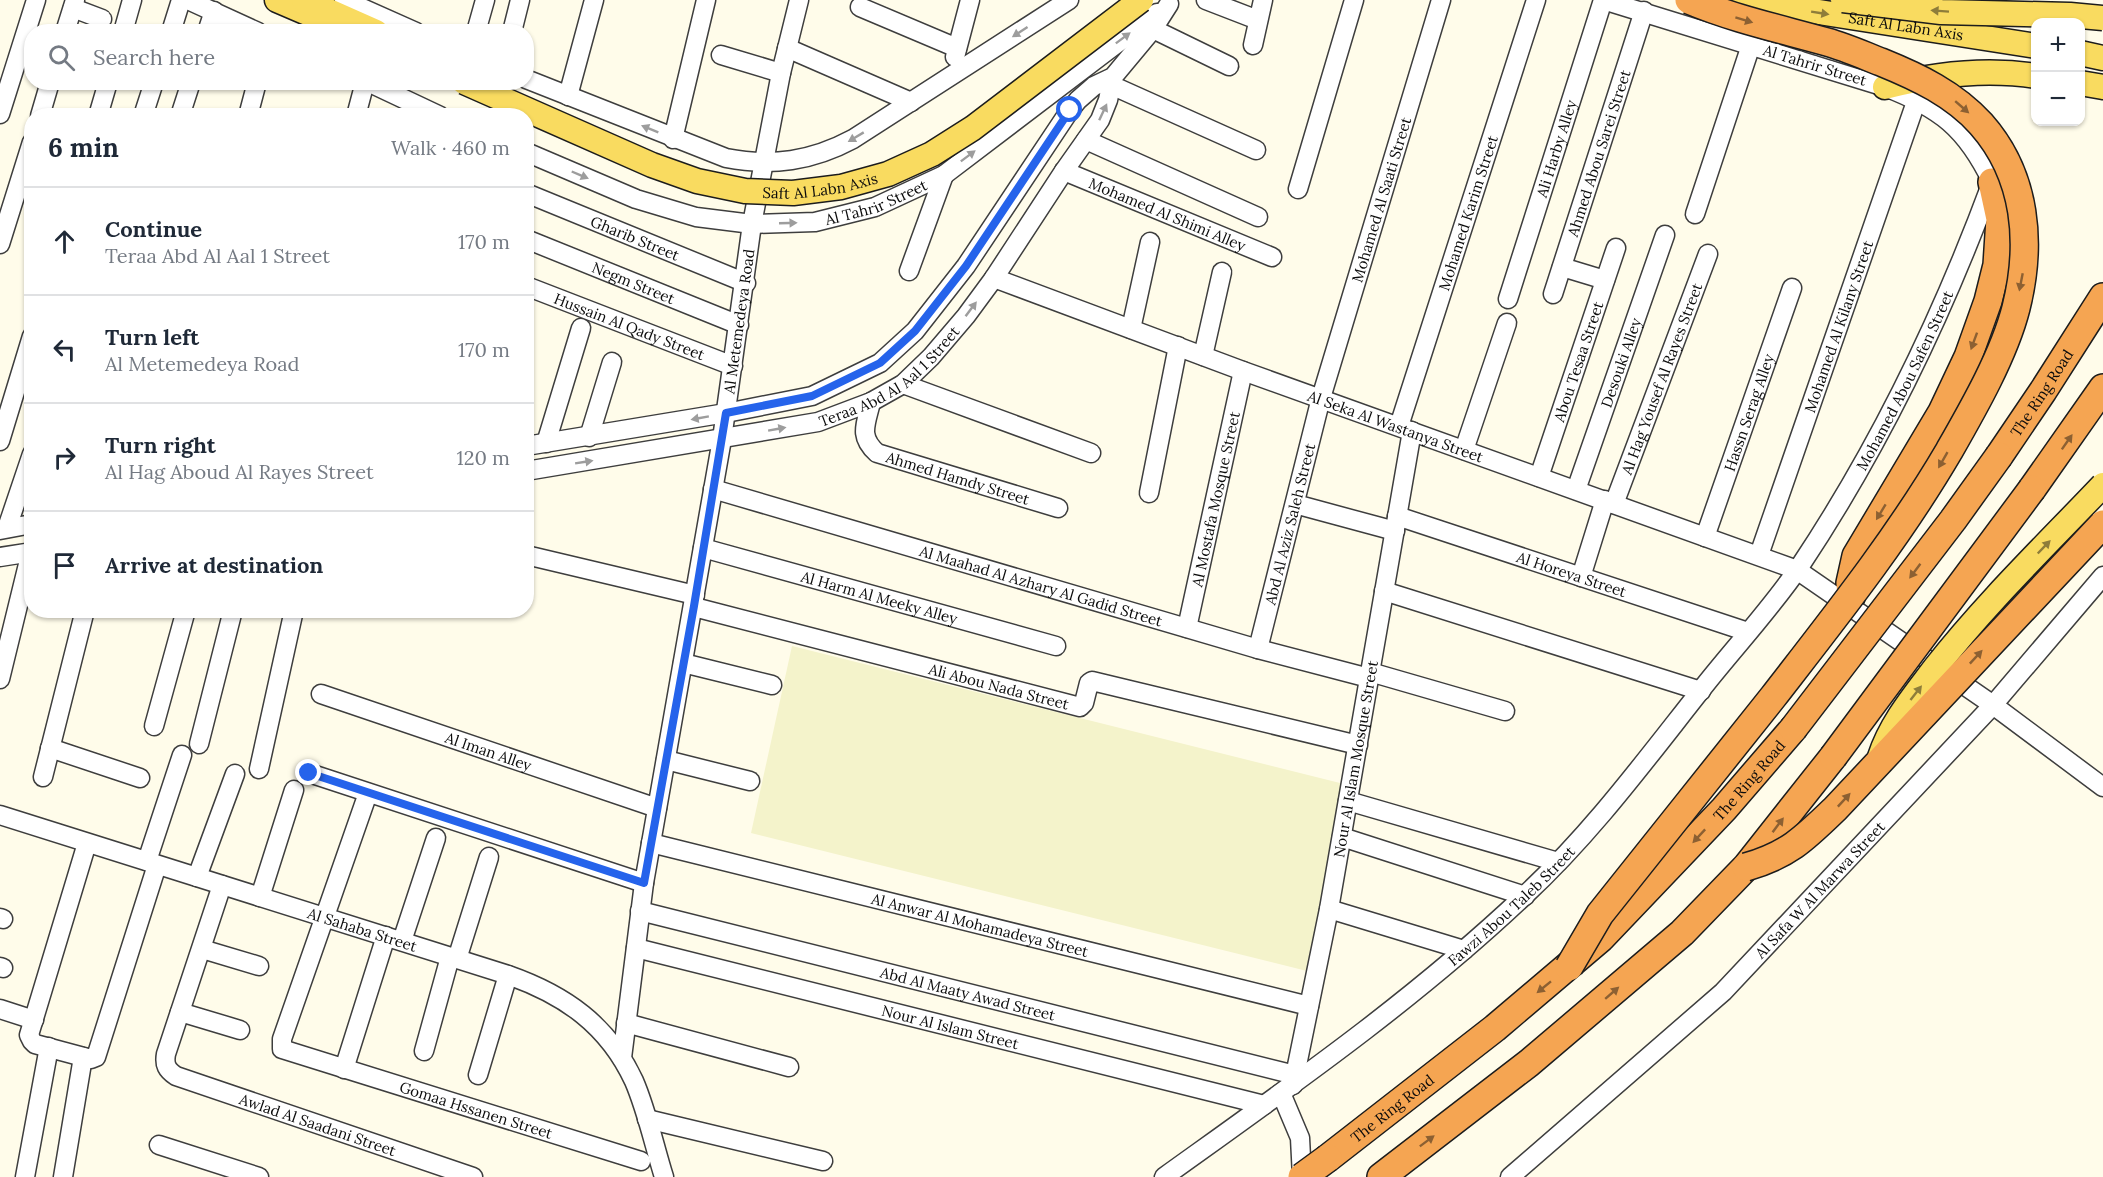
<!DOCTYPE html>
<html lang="en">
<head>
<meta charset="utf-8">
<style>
	body { margin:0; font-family:Lora,serif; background:#f2f2f3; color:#1f2937 }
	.controls { position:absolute; right:18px; top:18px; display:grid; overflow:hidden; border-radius:12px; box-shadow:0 2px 4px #0004 }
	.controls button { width:54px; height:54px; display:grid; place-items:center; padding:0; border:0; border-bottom:2px solid #e0e1e3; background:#fff; color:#1f2937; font:30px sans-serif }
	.stop { position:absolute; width:18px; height:18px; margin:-14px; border:4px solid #2563eb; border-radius:50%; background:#fff }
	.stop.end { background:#2563eb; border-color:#fff; box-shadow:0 2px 6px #0008 }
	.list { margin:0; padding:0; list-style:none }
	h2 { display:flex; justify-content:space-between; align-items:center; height:78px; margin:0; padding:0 24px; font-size:26px }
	h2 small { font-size:20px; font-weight:400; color:#747a83 }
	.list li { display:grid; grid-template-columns:39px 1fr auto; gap:18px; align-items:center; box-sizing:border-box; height:108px; padding:0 24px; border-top:2px solid #e0e1e3 }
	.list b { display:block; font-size:22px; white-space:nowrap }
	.list p { margin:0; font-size:20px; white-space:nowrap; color:#747a83 }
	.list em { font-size:20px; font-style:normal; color:#747a83 }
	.icon { flex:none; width:33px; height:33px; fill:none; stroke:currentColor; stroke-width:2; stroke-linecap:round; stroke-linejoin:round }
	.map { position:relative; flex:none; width:2103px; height:1177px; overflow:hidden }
	.search { position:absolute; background:#fff; box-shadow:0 2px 4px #0004; left:24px; top:24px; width:510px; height:66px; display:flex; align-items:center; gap:15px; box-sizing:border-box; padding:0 21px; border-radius:24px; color:#747a83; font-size:22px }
	.panel { position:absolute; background:#fff; box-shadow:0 2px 4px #0004; left:24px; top:108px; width:510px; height:510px; border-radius:24px }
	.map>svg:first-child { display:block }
</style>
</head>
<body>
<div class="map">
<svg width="2103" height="1177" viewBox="0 0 2103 1177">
	<rect width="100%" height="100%" fill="#fffcea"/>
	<path fill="#f4f3cb" d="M792,646l552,138 -29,189 -564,-140z"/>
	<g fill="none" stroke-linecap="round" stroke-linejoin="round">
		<defs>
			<g id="minor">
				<path d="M188,0l70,32"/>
				<path d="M344,0l72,32"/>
				<path d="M1206,0l44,17"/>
				<path d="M860,7l97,41"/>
				<path d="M73,8l29,11"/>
				<path d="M1153,29l76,37"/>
				<path d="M65,32l10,-32"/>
				<path d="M123,32l9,-32"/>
				<path d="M171,32l10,-32"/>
				<path d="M207,32l7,-21"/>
				<path d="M476,32l9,-32"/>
				<path d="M512,32l8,-32"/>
				<path d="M1253,45l10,-45"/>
				<path d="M787,48l124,54"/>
				<path d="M721,55l60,18"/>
				<path d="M955,57l15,-57"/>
				<path d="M526,79l200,79c46,9 86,3 127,-19l216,-139"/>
				<path d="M368,82l72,34"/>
				<path d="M1111,85l145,65"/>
				<path d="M568,96l26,-96"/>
				<path d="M0,114l36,-114"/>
				<path d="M40,116l10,-34"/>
				<path d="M98,116l10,-34"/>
				<path d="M143,116l11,-34"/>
				<path d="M180,116l11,-34"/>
				<path d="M248,116l9,-34"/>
				<path d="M356,116l9,-34"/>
				<path d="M673,139l33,-139"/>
				<path d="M1086,140l172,77"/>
				<path id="s1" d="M526,152l110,47 60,18 56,7 63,-2 60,-15 69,-32 213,-162"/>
				<path id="s2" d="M1064,171l208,86"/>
				<path d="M1298,189l56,-189"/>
				<path id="s3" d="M526,193l220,90"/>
				<path d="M1695,214l56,-169"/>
				<path id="s4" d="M526,239l213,86"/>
				<path d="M0,244l32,-102"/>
				<path d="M1562,267l43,13"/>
				<path d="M909,271l35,-96"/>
				<path id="s5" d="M994,278l249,93 554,199 196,135 110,82"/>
				<path id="s6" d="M526,286l207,80"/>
				<path id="s7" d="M1553,294l91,-283"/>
				<path id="s8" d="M1508,299l95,-299"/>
				<path d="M1131,329l19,-87"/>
				<path d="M1203,356l19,-84"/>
				<path d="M903,384l188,69"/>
				<path id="s9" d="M871,402c-5,22 -13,34 6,51l181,55"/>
				<path id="s10" d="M1399,426l137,-426"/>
				<path d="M589,437l23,-75"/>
				<path d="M0,441l32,-105"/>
				<path d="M546,443l35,-115"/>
				<path d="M526,446l200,-33 86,-17 68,-33 35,-32 51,-65 104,-156 8,-10 16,-14 19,-9 40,-48 16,-25"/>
				<path d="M1464,450l43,-127"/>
				<path id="s11" d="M526,471l292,-49 53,-20 32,-18 28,-27 35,-41 28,-38 70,-107 36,-51 8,-20 5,-23"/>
				<path id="s12" d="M1539,477l77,-229"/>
				<path id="s13" d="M713,489l545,160 111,29"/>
				<path id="s14" d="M1576,490l89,-255"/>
				<path d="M1149,493l29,-147"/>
				<path d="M1295,504l100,27"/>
				<path id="s15" d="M1614,504l94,-250"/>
				<path id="s16" d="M1397,516l351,116"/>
				<path d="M7,528l25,-74"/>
				<path d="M0,530l32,-6"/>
				<path id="s17" d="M1705,537l87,-249"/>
				<path id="s18" d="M703,548l353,98"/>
				<path d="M526,555l169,40"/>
				<path id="s19" d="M1759,555l158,-456"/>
				<path d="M0,557l32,-5"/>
				<path d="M1581,577l24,-77"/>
				<path d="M1384,591l317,100"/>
				<path id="s20" d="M694,607l386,100 4,-4 5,-20 3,-2 266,64"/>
				<path id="s21" d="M1187,628l56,-257"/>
				<path id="s22" d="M1258,649l63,-251 120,-398"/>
				<path d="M683,663l89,22"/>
				<path d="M1370,672l135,39"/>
				<path d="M0,679l31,-127"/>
				<path id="s23" d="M321,694l336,114"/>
				<path d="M154,726l32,-116"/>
				<path d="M199,744l34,-134"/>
				<path d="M50,748l90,30"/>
				<path d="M666,760l84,21"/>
				<path d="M259,769l35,-159"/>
				<path d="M309,773l335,110"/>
				<path d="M43,777l42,-167"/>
				<path id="s24" d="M368,793l-86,246v10l359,112"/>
				<path d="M1348,801l210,61"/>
				<path id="s25" d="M0,815l508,160c57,20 100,50 126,106 13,30 20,64 30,96"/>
				<path d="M1342,837l183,59"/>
				<path d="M87,843l-58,192 3,6 3,3 56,15 5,-2 61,-192"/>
				<path id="s26" d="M651,843l658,163"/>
				<path d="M147,861l35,-106"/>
				<path d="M197,877l38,-103"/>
				<path id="s27" d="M222,885l-56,169c-2,11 1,16 10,22l297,101"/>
				<path d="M260,897l34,-107"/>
				<path d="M1329,909l135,41"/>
				<path id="s28" d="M640,911l655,164"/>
				<path d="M0,918l3,1"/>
				<path d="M402,941l34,-103"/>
				<path id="s29" d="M636,948l628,157"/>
				<path d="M202,949l57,17"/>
				<path d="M457,959l32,-102"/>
				<path d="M0,967l3,1"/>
				<path d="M0,1009l34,11"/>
				<path d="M180,1012l60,18"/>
				<path d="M626,1023l163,44"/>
				<path d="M424,1051l26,-94"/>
				<path id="s30" d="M622,1058l22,-175 78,-444 30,-215 29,-151 18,-73"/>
				<path d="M344,1069l42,-133"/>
				<path d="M478,1075l30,-100"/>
				<path id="s31" d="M1293,1085l36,-176 83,-478"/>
				<path d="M1281,1093l19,45 2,39"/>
				<path d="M647,1119l176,42"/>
				<path d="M159,1145l100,32"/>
				<path d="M25,1177l24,-130"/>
				<path d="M63,1177l20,-120"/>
				<path id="s32" d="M1164,1177c124,-89 249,-176 360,-281 67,-62 120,-134 177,-206 32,-41 69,-80 99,-124 80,-120 142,-249 192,-384 -26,-54 -52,-74 -107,-95l-282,-87"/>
				<path id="s33" d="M1510,1177l213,-185 270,-287 110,-129"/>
			</g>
			<g id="major">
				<path d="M277,0l42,18"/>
				<path d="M304,0l72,32"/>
				<path id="s34" d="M1742,0l294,46"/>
				<path d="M2080,53l23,5"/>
				<path d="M2080,83l23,4"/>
				<path d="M1885,87c50,-13 99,-19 151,-11"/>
			</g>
			<g id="highway">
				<path id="s35" d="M1999,456l44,-65 60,-94"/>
				<path d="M2032,489l71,-101"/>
				<path d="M1851,597l-1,-14 6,-27 86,-144 26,-55 20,-56 9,-36 3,-46 -8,-37"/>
				<path id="s36" d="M1328,1158l167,-130 106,-90 123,-129 69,-80"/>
				<path d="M1381,1177l148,-114 153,-130 64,-66 87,-110"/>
			</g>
		</defs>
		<use href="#minor" stroke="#3e3e3e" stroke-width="21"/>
		<use href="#major" stroke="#1c1c1c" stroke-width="27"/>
		<use href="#highway" stroke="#1c1c1c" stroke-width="30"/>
		<use href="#minor" stroke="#fff" stroke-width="18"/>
		<use href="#major" stroke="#f9db60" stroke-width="24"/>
		<use href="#highway" stroke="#f5a552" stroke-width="27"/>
		<defs>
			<g id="major-bridge">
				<path d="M1843,0l98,12 129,3 33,3"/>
				<path id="s37" d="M464,82l188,83 45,16 48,10 48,2 48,-6 47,-13 44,-20 41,-26 168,-128"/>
				<path d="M1880,757c11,-34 34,-61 55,-89 51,-65 111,-123 168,-183"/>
			</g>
			<path id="highway-bridge" d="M1793,729l160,-209 46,-64
				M1833,757l199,-268
				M1746,867c42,-12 58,-28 89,-58l268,-285
				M1569,967l31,-53c58,-72 115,-145 173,-217 62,-80 125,-159 176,-246 24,-42 55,-96 67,-143 16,-64 11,-132 -35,-184 -27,-30 -63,-47 -100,-62 -18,-7 -36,-15 -54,-20 -46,-13 -93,-23 -138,-42
				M1302,1177l26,-19"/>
		</defs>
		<use href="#major-bridge" stroke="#1c1c1c" stroke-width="27" stroke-linecap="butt"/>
		<use href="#highway-bridge" stroke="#1c1c1c" stroke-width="30" stroke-linecap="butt"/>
		<use href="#major-bridge" stroke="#f9db60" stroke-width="24"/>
		<use href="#highway-bridge" stroke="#f5a552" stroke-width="27"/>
	</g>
	<defs><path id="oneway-solid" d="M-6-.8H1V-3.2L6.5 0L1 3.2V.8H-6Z" transform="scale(1.5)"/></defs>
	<g fill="#8e7d3a">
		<use href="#oneway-solid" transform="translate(1940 11) rotate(-176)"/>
		<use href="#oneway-solid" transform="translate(1820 13) rotate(9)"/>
		<use href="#oneway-solid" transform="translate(2044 547) rotate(-46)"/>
		<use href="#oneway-solid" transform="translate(1916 693) rotate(-52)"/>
	</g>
	<g fill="#8c6032">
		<use href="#oneway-solid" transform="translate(1744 20) rotate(17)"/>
		<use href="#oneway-solid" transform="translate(1962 107) rotate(41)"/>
		<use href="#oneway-solid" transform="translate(2021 282) rotate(101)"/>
		<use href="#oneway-solid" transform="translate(1974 341) rotate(110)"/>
		<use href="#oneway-solid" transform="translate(2067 442) rotate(-55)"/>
		<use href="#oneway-solid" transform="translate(1943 460) rotate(120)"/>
		<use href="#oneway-solid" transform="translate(1881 512) rotate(121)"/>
		<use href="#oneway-solid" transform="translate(1915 571) rotate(127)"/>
		<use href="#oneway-solid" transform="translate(1976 657) rotate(-47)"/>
		<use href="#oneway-solid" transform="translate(1844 800) rotate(-47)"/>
		<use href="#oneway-solid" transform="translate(1778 825) rotate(-53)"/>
		<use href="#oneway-solid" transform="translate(1699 836) rotate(133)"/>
		<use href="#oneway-solid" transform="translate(1544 987) rotate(141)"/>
		<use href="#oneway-solid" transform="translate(1612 993) rotate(-41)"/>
		<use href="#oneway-solid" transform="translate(1427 1141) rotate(-37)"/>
	</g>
	<g fill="#9d9d9d">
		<use href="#oneway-solid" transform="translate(1020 32) rotate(147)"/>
		<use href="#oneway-solid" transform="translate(1123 38) rotate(-37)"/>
		<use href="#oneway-solid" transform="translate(1103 112) rotate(-65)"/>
		<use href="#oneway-solid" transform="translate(650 129) rotate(-158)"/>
		<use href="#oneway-solid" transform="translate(856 137) rotate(149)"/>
		<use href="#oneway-solid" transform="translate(968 156) rotate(-37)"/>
		<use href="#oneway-solid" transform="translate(580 175) rotate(23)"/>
		<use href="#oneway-solid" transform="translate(788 223) rotate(-2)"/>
		<use href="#oneway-solid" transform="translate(971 309) rotate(-53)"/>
		<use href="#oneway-solid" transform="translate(700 418) rotate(170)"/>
		<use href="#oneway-solid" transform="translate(777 429) rotate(-10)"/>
		<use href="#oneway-solid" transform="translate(584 462) rotate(-9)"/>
	</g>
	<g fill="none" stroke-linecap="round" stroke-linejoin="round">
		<path stroke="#2563eb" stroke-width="8" d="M309,773l335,110 50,-277 32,-193 86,-17 68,-33 35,-32 51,-65 104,-156"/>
	</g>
	<g text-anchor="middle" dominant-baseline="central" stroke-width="6" stroke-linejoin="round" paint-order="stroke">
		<g font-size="15" fill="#0b0b0b" stroke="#fff">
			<text stroke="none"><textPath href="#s34" startOffset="166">Saft Al Labn Axis</textPath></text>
			<text transform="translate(1815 65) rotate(17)">Al Tahrir Street</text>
			<text stroke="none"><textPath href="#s8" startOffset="158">Ali Harby Alley</textPath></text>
			<text stroke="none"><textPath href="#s7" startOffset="148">Ahmed Abou Sarei Street</textPath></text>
			<text stroke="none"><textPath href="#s37" startOffset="378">Saft Al Labn Axis</textPath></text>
			<text stroke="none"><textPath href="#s22" startOffset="466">Mohamed Al Saati Street</textPath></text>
			<text stroke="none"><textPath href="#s1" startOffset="366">Al Tahrir Street</textPath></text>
			<text stroke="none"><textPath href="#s10" startOffset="224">Mohamed Karim Street</textPath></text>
			<text stroke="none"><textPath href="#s2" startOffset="112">Mohamed Al Shimi Alley</textPath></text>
			<text stroke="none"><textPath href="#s3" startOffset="118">Gharib Street</textPath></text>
			<text stroke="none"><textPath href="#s4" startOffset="116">Negm Street</textPath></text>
			<text stroke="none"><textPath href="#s30" startOffset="746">Al Metemedeya Road</textPath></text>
			<text stroke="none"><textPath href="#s6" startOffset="111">Hussain Al Qady Street</textPath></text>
			<text stroke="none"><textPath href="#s19" startOffset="242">Mohamed Al Kilany Street</textPath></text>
			<text stroke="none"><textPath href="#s12" startOffset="122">Abou Tesaa Street</textPath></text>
			<text stroke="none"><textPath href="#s14" startOffset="135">Desouki Alley</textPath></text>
			<text stroke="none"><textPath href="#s11" startOffset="382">Teraa Abd Al Aal 1 Street</textPath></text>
			<text stroke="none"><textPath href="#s15" startOffset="134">Al Hag Yousef Al Rayes Street</textPath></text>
			<text stroke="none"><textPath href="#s32" startOffset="1101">Mohamed Abou Safen Street</textPath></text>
			<text stroke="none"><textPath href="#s35" startOffset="76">The Ring Road</textPath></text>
			<text stroke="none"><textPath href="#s17" startOffset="132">Hassn Serag Alley</textPath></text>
			<text stroke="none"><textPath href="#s5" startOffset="428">Al Seka Al Wastanya Street</textPath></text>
			<text stroke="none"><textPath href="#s9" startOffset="140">Ahmed Hamdy Street</textPath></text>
			<text stroke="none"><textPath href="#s21" startOffset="132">Al Mostafa Mosque Street</textPath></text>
			<text stroke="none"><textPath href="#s22" startOffset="129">Abd Al Aziz Saleh Street</textPath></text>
			<text stroke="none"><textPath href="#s16" startOffset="184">Al Horeya Street</textPath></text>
			<text stroke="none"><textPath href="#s13" startOffset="342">Al Maahad Al Azhary Al Gadid Street</textPath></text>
			<text stroke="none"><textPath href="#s18" startOffset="183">Al Harm Al Meeky Alley</textPath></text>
			<text stroke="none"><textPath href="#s20" startOffset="315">Ali Abou Nada Street</textPath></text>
			<text stroke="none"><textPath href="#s23" startOffset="177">Al Iman Alley</textPath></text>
			<text stroke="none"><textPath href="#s31" startOffset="332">Nour Al Islam Mosque Street</textPath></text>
			<text stroke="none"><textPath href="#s36" startOffset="567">The Ring Road</textPath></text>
			<text stroke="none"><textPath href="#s33" startOffset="423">Al Safa W Al Marwa Street</textPath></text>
			<text stroke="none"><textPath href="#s32" startOffset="441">Fawzi Abou Taleb Street</textPath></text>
			<text stroke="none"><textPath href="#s26" startOffset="339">Al Anwar Al Mohamadeya Street</textPath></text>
			<text stroke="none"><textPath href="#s25" startOffset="380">Al Sahaba Street</textPath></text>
			<text stroke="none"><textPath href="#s28" startOffset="338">Abd Al Maaty Awad Street</textPath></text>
			<text stroke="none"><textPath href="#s29" startOffset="324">Nour Al Islam Street</textPath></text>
			<text stroke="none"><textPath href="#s36" startOffset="81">The Ring Road</textPath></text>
			<text stroke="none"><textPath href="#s24" startOffset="474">Gomaa Hssanen Street</textPath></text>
			<text stroke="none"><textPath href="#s27" startOffset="354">Awlad Al Saadani Street</textPath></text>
		</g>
	</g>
</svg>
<div class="controls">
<button>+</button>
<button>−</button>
</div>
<div class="stop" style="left:1070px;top:110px"></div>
<div class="stop end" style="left:309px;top:773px"></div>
<div class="search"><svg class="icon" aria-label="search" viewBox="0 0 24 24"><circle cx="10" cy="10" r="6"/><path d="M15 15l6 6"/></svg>Search here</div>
<section class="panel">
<h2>6 min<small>Walk · 460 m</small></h2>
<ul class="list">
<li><svg class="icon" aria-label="ahead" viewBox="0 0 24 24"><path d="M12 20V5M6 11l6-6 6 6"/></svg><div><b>Continue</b><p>Teraa Abd Al Aal 1 Street</p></div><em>170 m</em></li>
<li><svg class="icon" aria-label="left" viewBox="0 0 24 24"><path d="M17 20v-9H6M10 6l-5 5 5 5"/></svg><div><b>Turn left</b><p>Al Metemedeya Road</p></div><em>170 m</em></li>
<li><svg class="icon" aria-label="right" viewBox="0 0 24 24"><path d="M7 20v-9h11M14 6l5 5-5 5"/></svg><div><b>Turn right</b><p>Al Hag Aboud Al Rayes Street</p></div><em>120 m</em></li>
<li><svg class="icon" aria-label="arrive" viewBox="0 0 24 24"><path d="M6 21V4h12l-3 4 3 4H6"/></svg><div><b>Arrive at destination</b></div></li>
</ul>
</section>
</div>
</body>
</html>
